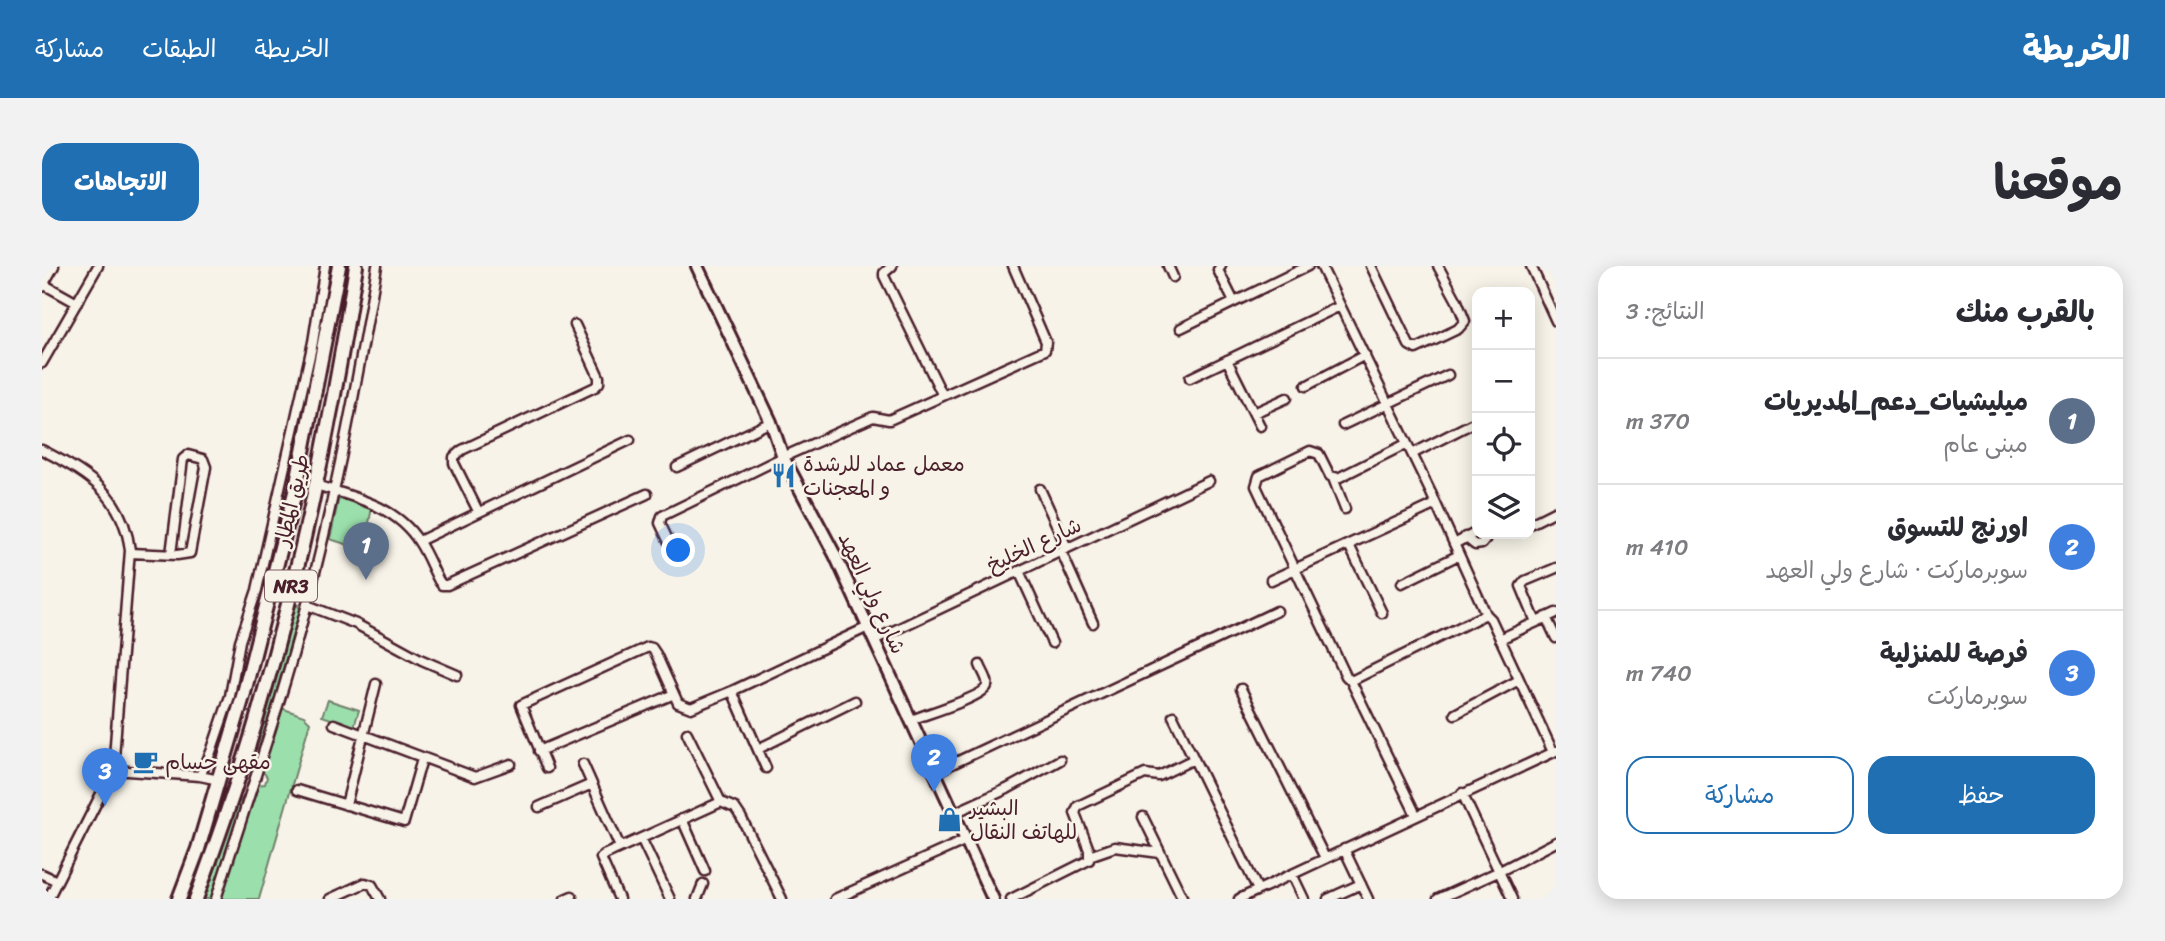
<!DOCTYPE html>
<html lang="ar">
<head>
<meta charset="utf-8">
<style>
	body { margin:0; font-family:Sriracha,"Playpen Sans Arabic",sans-serif; background:#f2f2f3; color:#2b2b33; direction:rtl }
	.controls { position:absolute; right:21px; top:21px; display:grid; overflow:hidden; border-radius:14px; box-shadow:0 4px 18px #0003 }
	.controls button { width:63px; height:63px; display:grid; place-items:center; padding:0; border:0; border-bottom:2px solid #e1e1e2; background:#fff; color:#2b2b33; font:35px sans-serif }
	.you { position:absolute; left:637px; top:285px; width:24px; height:24px; margin:-18px; border:5px solid #fff; border-radius:50%; background:#1a73e8; box-shadow:0 0 0 10px #1a73e833 }
	.badge { display:grid; place-items:center; width:46px; height:46px; border-radius:50%; background:#1f6fb2; color:#fff; font-size:23px; font-weight:700 }
	.pin { position:absolute; translate:-50% -58px; filter:drop-shadow(0 2px 4px #0008) }
	.pin::after { content:''; position:absolute; top:37px; width:24px; height:21px; background:inherit; clip-path:polygon(0 0,100% 0,50% 100%) }
	.list { margin:0; padding:0; list-style:none }
	h2 { display:flex; justify-content:space-between; align-items:center; height:91px; margin:0; padding:0 28px; font-size:30px }
	h2 small { font-size:23px; font-weight:400; color:#7c7c81 }
	.list li { display:grid; grid-template-columns:46px 1fr auto; gap:21px; align-items:center; box-sizing:border-box; height:126px; padding:0 28px; border-top:2px solid #e1e1e2 }
	.list b { display:block; font-size:26px; white-space:nowrap }
	.list p { margin:0; font-size:23px; white-space:nowrap; color:#7c7c81 }
	.list em { font-size:23px; font-style:normal; color:#7c7c81 }
	.actions { display:flex; gap:14px; padding:21px 28px }
	.actions a { flex:1; padding:16px 0; border:2px solid #1f6fb2; border-radius:21px; text-align:center; font-size:24px; color:#1f6fb2 }
	.actions .main { background:#1f6fb2; color:#fff }
	.icon { flex:none; width:38px; height:38px; fill:none; stroke:currentColor; stroke-width:2; stroke-linecap:round; stroke-linejoin:round }
	.map { position:relative; flex:none; width:1514px; height:633px; overflow:hidden; direction:ltr; border-radius:21px }
	header { display:flex; align-items:center; gap:42px; box-sizing:border-box; height:98px; padding:0 35px; background:#1f6fb2; color:#fff }
	header strong { font-size:33px }
	nav { display:flex; gap:38px; margin-inline-start:auto; font-size:24px }
	.intro { display:flex; align-items:center; justify-content:space-between; box-sizing:border-box; height:168px; padding:0 42px }
	h1 { margin:0; font-size:49px }
	.button { padding:18px 32px; border-radius:21px; background:#1f6fb2; color:#fff; font-size:24px; font-weight:700 }
	main { display:flex; gap:42px; padding:0 42px }
	aside { flex:1; background:#fff; border-radius:21px; box-shadow:0 4px 18px #0003 }
	.map>svg:first-child { display:block }
</style>
</head>
<body>
<header>
<strong>الخريطة</strong>
<nav><a>الخريطة</a><a>الطبقات</a><a>مشاركة</a></nav>
</header>
<div class="intro"><h1>موقعنا</h1><a class="button">الاتجاهات</a></div>
<main>
<aside>
<h2>بالقرب منك<small>النتائج: 3</small></h2>
<ul class="list">
<li><span class="badge" style="background:#5c6f8a">1</span><div><b>ميليشيات_دعم_المديريات</b><p>مبنى عام</p></div><em>370 m</em></li>
<li><span class="badge" style="background:#3f7fe0">2</span><div><b>اورنج للتسوق</b><p>سوبرماركت · شارع ولي العهد</p></div><em>410 m</em></li>
<li><span class="badge" style="background:#3f7fe0">3</span><div><b>فرصة للمنزلية</b><p>سوبرماركت</p></div><em>740 m</em></li>
</ul>
<div class="actions"><a class="main">حفظ</a><a>مشاركة</a></div>
</aside>
<div class="map">
<svg width="1514" height="633" viewBox="0 0 1514 633">
	<rect width="100%" height="100%" fill="#f7f3e8"/>
	<filter id="ink" filterUnits="userSpaceOnUse"><feTurbulence type="fractalNoise" baseFrequency=".0143" numOctaves="2"/><feDisplacementMap in="SourceGraphic" scale="14" xChannelSelector="R" yChannelSelector="G"/><feConvolveMatrix kernelMatrix="1 2 1 2 8 2 1 2 1" color-interpolation-filters="sRGB"/></filter>
	<g filter="url(#ink)">
		<path fill="#9be0ac" stroke="#72806c" stroke-width="2" d="M297,231l33,10 -8,43 -34,-11z
			M256,339l2,4 -42,146 -1,-13 37,-135z
			M286,434l31,10 -5,17 -32,-11z
			M239,442l23,8 6,6 -51,177h-41l38,-114 9,-1 2,-7 -7,-9z
			M202,530l-32,103h-8l32,-93z"/>
		<g fill="none" stroke-linecap="round" stroke-linejoin="round">
			<defs>
				<path id="minor" d="M850,0l-8,7v3l59,120
					M1126,0l5,11
					M1179,0l-3,4 16,32
					M1279,0l110,227 55,121 5,5 62,133
					M1329,0l38,79 7,4 42,-20 7,-8 -8,-20 -19,-35
					M1489,0l25,55
					M1,18l34,19
					M0,21l12,-21
					M1139,62l127,-62
					M1185,94l33,66
					M0,97l56,-97
					M1148,112l150,-72
					M1264,120l59,-31
					M1212,147l33,-15
					M1301,159l105,-50
					M1364,178l-68,34 -8,-2 -11,-22 -9,-3 -51,25 -3,10 39,83 141,-65
					M0,184c46,23 81,45 88,100l-17,220 -65,129
					M1370,188l59,-30
					M635,201l94,-45
					M1291,212l12,31
					M274,219c38,12 81,21 103,57 8,12 13,26 20,39l3,4h5l200,-91
					M998,223l27,59
					M436,245l-24,-48v-6l8,-7 133,-63 4,-4v-6l-24,-52
					M1488,258l26,-13
					M1423,271l10,8 7,-1 8,-10
					M377,275l211,-101
					M1412,278l23,-12
					M1307,279l33,68
					M1019,285l32,72
					M88,287l47,2 13,-2 16,-86 -3,-8 -15,-4 -5,4 -12,95
					M634,291l-16,-34 2,-7 121,-59 90,-40 16,3 156,-70 1,-8 -33,-76
					M977,305l33,72
					M1229,314l24,-11 51,107 5,5 135,-67
					M1360,317l57,-28
					M265,339l49,19 66,36 35,15
					M1504,351l10,21
					M1494,356l-15,-36 4,-5 31,-13
					M1458,373l56,-26
					M832,374l335,-159
					M1309,415l65,134
					M1199,423l84,169
					M690,425l34,77
					M1413,448l64,-34
					M1131,450l85,174
					M869,454c12,-5 73,-23 76,-34 2,-6 -5,-15 -7,-21
					M292,458l141,53 36,-13
					M645,467l34,69
					M716,483l97,-48
					M497,485l135,-57
					M541,498l37,83
					M505,502l-26,-63 127,-58 4,1 4,6 22,49 13,5 41,-17 136,-64
					M71,504l87,6 19,4
					M893,506l342,-161
					M158,510l11,-24 19,-56 10,-55 17,-51 56,-248 12,-76
					M255,524l107,32 18,-63
					M1420,527l50,106
					M304,539l30,-121
					M497,541l53,-23
					M912,547l53,-24 53,-29
					M1101,551l40,82
					M640,553l23,52
					M599,572l29,61
					M1302,583l24,50
					M1047,590l26,-9 45,6
					M0,608l15,7
					M1250,608l12,25
					M174,633c31,-98 65,-195 91,-295 29,-111 51,-225 70,-338
					M288,633l35,-16 7,2 8,14
					M523,633l7,-3
					M577,633l-18,-41 3,-3 117,-53 14,6 6,9 41,82
					M655,633l6,-15
					M793,633l131,-59
					M969,633l78,-39v-10l-14,-37 3,-7 67,-32 14,2 35,-17
					M1197,633l317,-148
					M1286,633l33,-15
					M1396,633l62,-28 56,-29"/>
				<path id="major" d="M655,0l74,156 12,35 52,98 158,344"/>
				<path id="highway" d="M137,633l19,-50 46,-156 52,-205 43,-222
					M154,633c23,-63 46,-127 64,-192 42,-144 73,-292 96,-441"/>
			</defs>
			<use href="#minor" stroke="#4a1f2b" stroke-width="13"/>
			<use href="#major" stroke="#4a1f2b" stroke-width="16"/>
			<use href="#highway" stroke="#4a1f2b" stroke-width="18"/>
			<use href="#minor" stroke="#f7f3e8" stroke-width="8"/>
			<use href="#major" stroke="#f7f3e8" stroke-width="10"/>
			<use href="#highway" stroke="#f7f3e8" stroke-width="12"/>
		</g>
	</g>
	<defs>
		<symbol id="restaurant-bare" viewBox="-9 -9 18 18"><path d="M-5-6h1v4h1v-4h1v4h1v-4h1v5L-1.5 .5V6h-2V.5L-5-1ZM5-6V6H3V1.5H1.5Q1.5-4 5-6Z" fill="#1f6fb2" stroke="#f7f3e8" stroke-width="2.5" paint-order="stroke"/></symbol>
		<symbol id="cafe-bare" viewBox="-9 -9 18 18"><path d="M-5.5-4.5H6V0H3Q3 3.5 0 3.5H-2.5Q-5.5 3.5-5.5 0ZM3-3.2v2h1.7v-2ZM-6 4.5H4V6H-6Z" fill="#1f6fb2" stroke="#f7f3e8" stroke-width="2.5" paint-order="stroke"/></symbol>
		<symbol id="shop-bare" viewBox="-9 -9 18 18"><path d="M-5-2.5h2.3a2.7 3.5 0 0 1 5.4 0H5L5.5 6h-11ZM-1.5-2.5h3a1.5 2.3 0 0 0-3 0Z" fill="#1f6fb2" stroke="#f7f3e8" stroke-width="2.5" paint-order="stroke"/></symbol>
	</defs>
	<g fill-rule="evenodd">
		<use href="#restaurant-bare" x="724" y="192" width="35" height="35"/>
		<use href="#cafe-bare" x="86" y="478" width="35" height="35"/>
		<use href="#shop-bare" x="890" y="536" width="35" height="35"/>
	</g>
	<g text-anchor="middle" dominant-baseline="central" stroke-width="5" stroke-linejoin="round" paint-order="stroke">
		<rect fill="#f7f3e8" stroke="#7e5f64" stroke-width="2" x="223" y="304.5" width="52" height="31" rx="5"/>
		<g font-size="19" font-weight="bold" fill="#4a1f2b">
			<text x="249" y="320">NR3</text>
		</g>
		<g font-size="21" fill="#4a1f2b" stroke="#f7f3e8" text-anchor="start">
			<text x="761" y="198">معمل عماد للرشدة<tspan x="761" dy="24">و المعجنات</tspan></text>
			<text x="123" y="496">مقهى حسام</text>
			<text x="928" y="542">البشير<tspan x="928" dy="24">للهاتف النقال</tspan></text>
		</g>
		<g font-size="21" fill="#4a1f2b" stroke="#f7f3e8">
			<text transform="translate(250 234) rotate(-77)">طريق المطار</text>
			<text transform="translate(992 279) rotate(-25)">شارع الخليخ</text>
			<text transform="translate(830 327) rotate(65)">شارع ولي العهد</text>
		</g>
	</g>
</svg>
<div class="controls">
<button>+</button>
<button>−</button>
<button><svg class="icon" aria-label="locate" viewBox="0 0 24 24"><circle cx="12" cy="12" r="6"/><path d="M12 2v4M12 18v4M2 12h4M18 12h4"/></svg></button>
<button><svg class="icon" aria-label="layers" viewBox="0 0 24 24"><path d="M12 4l9 5-9 5-9-5zM3 14l9 5 9-5"/></svg></button>
</div>
<div class="you"></div>
<div class="pin badge" style="left:324px;top:314px;background:#5c6f8a">1</div>
<div class="pin badge" style="left:892px;top:526px;background:#3f7fe0">2</div>
<div class="pin badge" style="left:63px;top:540px;background:#3f7fe0">3</div>
</div>
</main>
</body>
</html>
